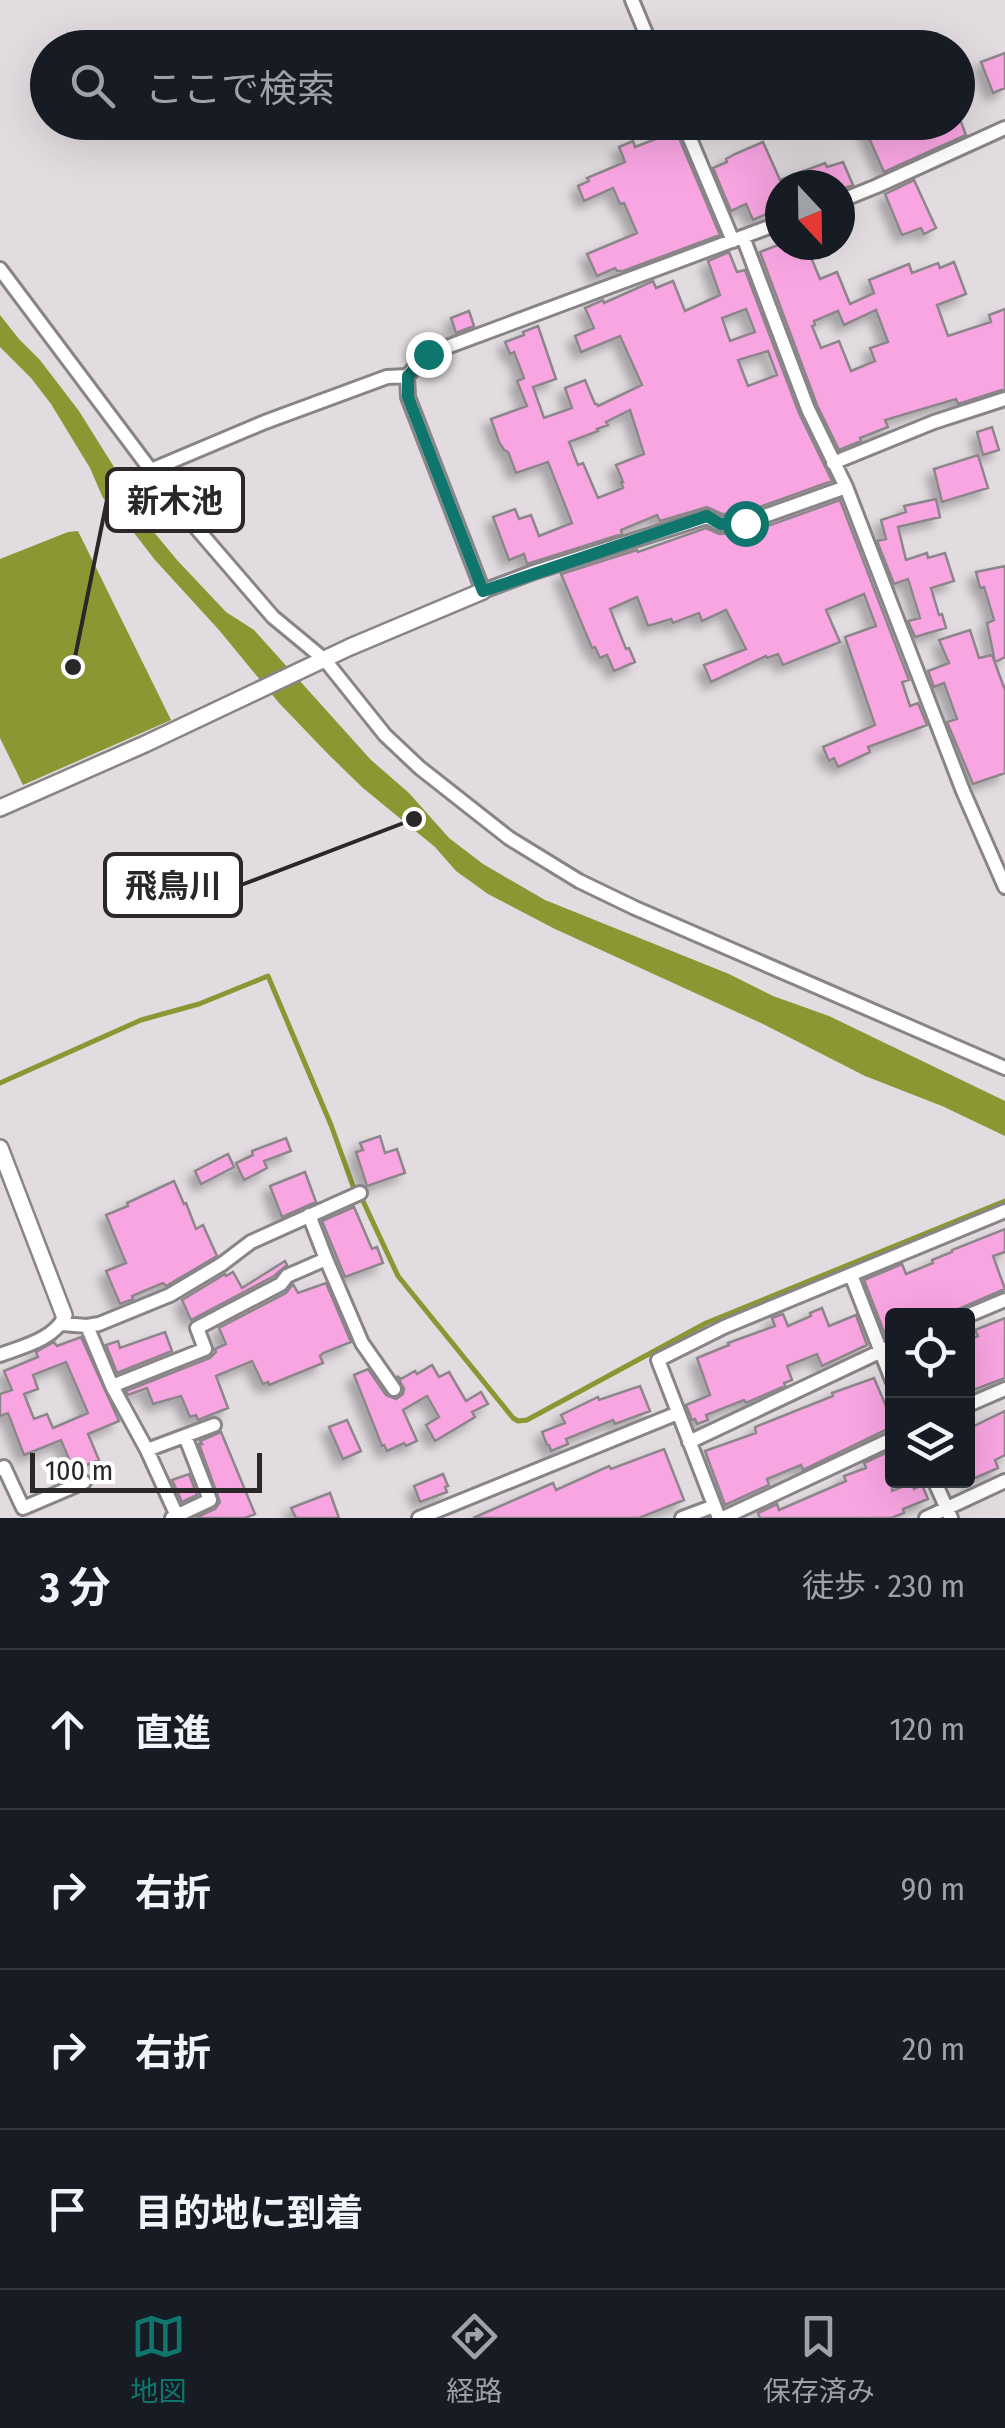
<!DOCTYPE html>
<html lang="ja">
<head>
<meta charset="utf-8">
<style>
	body { margin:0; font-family:"Fira Sans Condensed","Noto Sans JP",sans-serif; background:#20242c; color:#f1f3f6 }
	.controls { position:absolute; right:30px; bottom:30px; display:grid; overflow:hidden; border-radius:10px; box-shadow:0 10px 40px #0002 }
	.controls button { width:90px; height:90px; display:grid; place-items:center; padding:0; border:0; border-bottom:2px solid #363941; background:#171b24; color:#f1f3f6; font:50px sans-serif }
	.compass { position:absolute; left:765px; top:170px; width:90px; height:90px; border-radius:50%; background:#171b24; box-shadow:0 10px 40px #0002; rotate:158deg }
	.scale { position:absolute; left:30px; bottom:25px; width:232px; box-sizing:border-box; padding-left:10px; border:5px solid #292728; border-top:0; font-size:28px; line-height:35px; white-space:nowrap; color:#292728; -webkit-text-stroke:8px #fff; paint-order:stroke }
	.stop { position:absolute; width:30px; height:30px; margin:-22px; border:8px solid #0f766e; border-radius:50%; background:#fff }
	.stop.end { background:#0f766e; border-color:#fff; box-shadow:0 2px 10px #0008 }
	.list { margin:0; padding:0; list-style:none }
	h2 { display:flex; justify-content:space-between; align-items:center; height:130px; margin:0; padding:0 40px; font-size:42px }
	h2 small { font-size:32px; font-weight:400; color:#9ea1a6 }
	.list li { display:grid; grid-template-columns:65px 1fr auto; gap:30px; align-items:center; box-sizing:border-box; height:160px; padding:0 40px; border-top:2px solid #363941 }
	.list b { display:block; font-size:38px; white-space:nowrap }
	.list em { font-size:32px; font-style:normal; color:#9ea1a6 }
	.icon { flex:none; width:55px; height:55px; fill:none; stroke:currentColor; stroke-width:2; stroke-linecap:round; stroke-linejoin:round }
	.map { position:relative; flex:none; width:1005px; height:1518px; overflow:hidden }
	.search { position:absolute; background:#171b24; box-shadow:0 10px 40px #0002; left:30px; right:30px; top:30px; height:110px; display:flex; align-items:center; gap:25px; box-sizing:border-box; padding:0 35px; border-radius:55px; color:#9ea1a6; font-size:38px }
	.sheet { height:770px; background:#171b24 }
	nav { display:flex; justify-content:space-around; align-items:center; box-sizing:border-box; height:140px; border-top:2px solid #363941; background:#171b24; font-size:28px; color:#9ea1a6 }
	nav a { display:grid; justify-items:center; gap:5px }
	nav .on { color:#0f766e }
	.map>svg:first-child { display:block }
</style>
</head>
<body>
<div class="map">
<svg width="1005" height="1518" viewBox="0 0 1005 1518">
	<defs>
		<filter id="shadow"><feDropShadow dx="-7" dy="7" stdDeviation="5" flood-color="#0004"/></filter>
	</defs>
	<rect width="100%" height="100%" fill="#e2dce0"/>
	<path fill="#8b9733" d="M0,315l19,24 21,21 39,51 50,80 10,23 38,46 49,52 28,18 117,130 38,33 40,45 34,26 62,36 184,74 44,22 56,20 176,85v35l-63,-30 -77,-30 -102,-52 -208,-95 -67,-35 -32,-23 -21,-24 -72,-59 -34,-33 -50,-52 -60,-73 -64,-70 -34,-44 -18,-18 -13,-30 -39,-64 -20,-26 -31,-31z
		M78,531l93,189 -148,65 -23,-47v-179l68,-27z"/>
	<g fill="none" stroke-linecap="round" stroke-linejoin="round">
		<path stroke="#8b9733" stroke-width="5" d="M0,1083l141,-63 58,-16 69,-28 63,149 22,61 10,15 35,75 115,142 5,3 9,-1 179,-97 299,-122"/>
	</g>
	<path fill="#f9a5e2" stroke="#8c868a" stroke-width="2.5" fill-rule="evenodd" filter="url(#shadow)" d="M1005,53v35l-12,5 -12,-31z
		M862,122h35l5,14 31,-14h28l5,13 -82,37z
		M676,131l44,104 -97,36h-6l-2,-3 -18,8 -10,-22 50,-21 -13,-30 -4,1 -7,-16 -29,13 -6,-15 11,-5 -2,-3 38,-16 -6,-15 14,-6 2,6z
		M763,142l17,38 45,-17 2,4 16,-5 10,23 -13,5v-5h-60v23l-27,12 -7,-16 -15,7 -18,-43 14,-6 -1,-3 9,-5z
		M914,180l22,48 -12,6 -3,-6 -19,7 -17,-41z
		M778,245h28l14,34 17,-7 13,32 24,-11 -5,-13 40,-16 3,9 26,-10 2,5 14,-6 12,32 -29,11 11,31 43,-14 -2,-7 16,-6v80l-47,15 -2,-5 -71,21 3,7 -28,11 1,3 -22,9 -22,-45 -57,-153zM876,310l12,32 -18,6 5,13 -24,10 -12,-30 -18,7 -9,-22 3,-1 -1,-4 24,-10 6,14z
		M729,252l8,20 8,-2 54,143 33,68 -89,32 -21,1 -15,-7 -47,14 -3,-6 -36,15 1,4 -95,30 -3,-10 -15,6 -16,-43 22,-8 4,10 12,-4 8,21 33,-13 -24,-61 -32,11 -8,-21 -4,-2 -5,-8 -8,-23 36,-13 -10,-25 7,-3 -10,-26 -4,2 -5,-12 19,-7 -1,-3 15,-6 18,53 -23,8 11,31 28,-10 -7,-20 20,-8 10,24h2l1,2 44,-21 -22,-49 -39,16 -6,-16 19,-8 -9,-20 18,-8 1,3 49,-22 3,7 17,-7 12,30 35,-16 -12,-34zM746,309l9,23 -25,9 -8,-23zM768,351l9,24 -29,11 -10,-26zM630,410l14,44 -28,11 7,17h-2l2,6 -25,10 -15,-35 -5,2 -9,-23 29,-11 -1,-2 11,-4 -2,-3z
		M469,311l5,15 -18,7 -5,-15z
		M992,427l7,23 -16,5 -6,-23z
		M978,455l10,33 -46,14 -8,-33z
		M936,499l4,18 -42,10 8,33 21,-7 1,5 17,-5 9,28 -23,7 8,27 3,-1 4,14 -31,9 -7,-16 12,-3 -12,-39 -14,5 -17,-43 9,-2 -5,-19 25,-8 -2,-6z
		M840,500l69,180 -7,2 8,24 8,-3 9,22 -59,22 2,5 -32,15 -4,-9 -5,3 -6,-14 52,-22 -30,-88 31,-11 -12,-32 -38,16 14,32 -57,23 -5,-11 -11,4 -1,-2 -55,26 -7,-17 42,-16 -20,-39 -24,11 -3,-8 -26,10 -2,-4 -23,7 -11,-29 -27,12 16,40 3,-1 6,14 -21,9 -7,-16 -7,3 -5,-11 -3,1 -31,-74 76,-24 1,2 68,-24 13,6 29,-1z
		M1005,566v91l-10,5 -8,-39 7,-3 -10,-33 -4,1 -4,-16z
		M970,630l9,28 13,-3 13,35v83l-32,11 -26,-62 10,-3 -13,-36 -10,4 -6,-16 21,-8 -10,-23z
		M380,1136l5,17 12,-4 8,24 -38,13 -11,-34 7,-2 -3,-7z
		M286,1138l5,13 -27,10 3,7 -23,12 -8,-17 17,-8 -1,-4z
		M228,1154l6,13 -33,17 -6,-13z
		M305,1172l11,30 -34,15 -12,-31z
		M174,1181l10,23 2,-1 10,26 7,-4 14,31 -51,30 -3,-3 -31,13 1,3 -13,5 -14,-33 20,-8 -20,-48 22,-9 -1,-3z
		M354,1207l18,42 5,-2 6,16 -38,14 -23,-56z
		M1005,1229v23l-12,4 12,33 -56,24 2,3h-59v19l-6,2 -22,-57 38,-16 4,10 27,-11 -1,-3 20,-8v-2z
		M285,1261l2,4 -13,11 -83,44 -9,-20 43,-26 1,2 7,-4 9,16z
		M326,1283l25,59 -28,11 -3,3 3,7 -54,22 -1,-3 -5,2 -11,-23 -36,15 12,32 -30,12 -2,-5 -6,2 -9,-21 -28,8 -6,-16 -19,7 -2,-4 84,-33 6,-6 -1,-3 11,-5 -7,-16 67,-35 7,-9 5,9z
		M822,1308l7,18 27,-11 11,30 -45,21 -5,-12 -30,12 5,14 -8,3 1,3 -39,17 -2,-3 -38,15 2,5 -11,4 -2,-5 -3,1 -6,-15 24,-10 -13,-37 32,-13 -1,-2 47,-17 -3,-8 11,-4 5,12 23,-10 -1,-3z
		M1005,1318v60l-37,14v-52l10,-4 -3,-6z
		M165,1332l7,19 -55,22 -11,-28 12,-4 2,7z
		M81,1337l38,84 -31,13 11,26 -22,9 -1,-4 -4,1 -11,-26 -37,15 -16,-42 -8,3v-22l12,-4 -8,-19 34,-14 -2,-5 18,-10 3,4zM66,1362l22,51 -35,15 -6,-14 -13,5 -10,-25 14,-5 -5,-14z
		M432,1365l7,12 10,-5 17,29 15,-9 7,12 -16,8 3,5 -40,24 -9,-16 13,-8 -12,-21 -24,14 14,31 -11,5 -2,-3 -17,8 -3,-6 -2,1 -28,-71 14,-6 18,26 10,4 7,-5 1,-5 -7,-13 4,3 14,-8 2,3z
		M874,1378l18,42v7l-89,43 -2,-5 -34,14 2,6 -44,20 -20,-54 51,-18 -1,-6 78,-31 -1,-3z
		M640,1386l10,25 -35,13 -2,-4 -47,19 2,5 -17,7 -2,-6h-2l-5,-13 23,-9 -4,-8 37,-18 1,3z
		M1005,1411v44l-10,5 3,8 -30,13v-52z
		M347,1420l14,31 -18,8 -14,-32z
		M221,1432l34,82 -10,4h-50l20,-9 5,-7 -21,-58h3l-2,-3z
		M664,1449l20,51 -45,18h-166l80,-35 3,7 53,-24 2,3z
		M892,1450v41l20,-8 2,6 8,-4 6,14 -25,10 1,4 -13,5h-131l-2,-5 19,-9 2,6 67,-29 -2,-5 22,-8 -2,-5z
		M189,1474l8,21 -15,7 -10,-22z
		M443,1474l5,12 -3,1 2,5 -27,10 -6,-16z
		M330,1493l9,25h-43l-5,-10z"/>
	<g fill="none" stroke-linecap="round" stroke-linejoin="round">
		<defs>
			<path id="minor" d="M632,0l20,48
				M683,122l50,119
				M840,201l37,-15 128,-58
				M780,223l-352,131 -21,22 1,21 75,194 48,-18 176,-56 13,7 25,-1 101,-36
				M743,237l65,172 38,78 117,304 42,96
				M0,269l180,240 93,108 52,43 60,75 35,33 89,70 70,43 56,27 370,160
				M833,463l101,-41 71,-23
				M151,470l114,-48 122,-45 20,-1
				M326,1259l36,84 32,46
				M851,1275l41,105
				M967,1316l38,-16
				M62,1324l25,2 12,-2 71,-29 52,-31 29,-22 109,-49
				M87,1326l25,60 35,64 31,68
				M0,1355c21,-8 55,-16 64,-38
				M112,1386l93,-37 -8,-21 84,-44 6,-8 39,-17 -17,-44
				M968,1405l37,-16
				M689,1442l203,-96
				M147,1450l67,-25
				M0,1469l4,-2 19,41 61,-26
				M934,1480l17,38
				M172,1518l38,-18 -25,-64
				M419,1518l259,-105
				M682,1518l32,-12
				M719,1518l-61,-158 66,-33 281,-116
				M723,1518l169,-79
				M926,1518l79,-37"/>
			<path id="tertiary" d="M0,808l145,-64 205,-97 133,-56
				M0,1148l64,167"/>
		</defs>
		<use href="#minor" stroke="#898487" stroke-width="18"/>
		<use href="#tertiary" stroke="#898487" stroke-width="20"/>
		<use href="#minor" stroke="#fff" stroke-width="12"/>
		<use href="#tertiary" stroke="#fff" stroke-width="15"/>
	</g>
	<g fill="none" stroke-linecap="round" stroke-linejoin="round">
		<path stroke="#0f766e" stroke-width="12" d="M428,354l-20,22v21l75,194 224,-75 13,8 25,-1"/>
	</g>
	<path fill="none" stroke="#292728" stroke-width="4" d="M73 667L107 500M414 819L241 885"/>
	<g fill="#292728" stroke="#fff" stroke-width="4">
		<circle cx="73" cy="667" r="10"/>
		<circle cx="414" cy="819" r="10"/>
	</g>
	<g fill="#fff" stroke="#292728" stroke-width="4">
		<rect x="107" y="469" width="136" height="62" rx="10"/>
		<rect x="105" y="854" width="136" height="62" rx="10"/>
	</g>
	<g font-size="32" text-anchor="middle" font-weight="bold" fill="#292728">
		<text x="175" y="512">新木池</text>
		<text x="173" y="897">飛鳥川</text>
	</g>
</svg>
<div class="controls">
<button><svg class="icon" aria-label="locate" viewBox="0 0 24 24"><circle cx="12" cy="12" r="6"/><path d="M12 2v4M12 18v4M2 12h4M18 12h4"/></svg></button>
<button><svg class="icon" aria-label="layers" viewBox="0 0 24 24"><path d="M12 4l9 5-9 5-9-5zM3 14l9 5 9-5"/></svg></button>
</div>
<svg class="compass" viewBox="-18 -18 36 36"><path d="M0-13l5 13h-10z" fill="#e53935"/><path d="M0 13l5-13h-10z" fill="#9ea1a6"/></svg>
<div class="scale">100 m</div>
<div class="stop" style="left:745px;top:523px"></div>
<div class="stop end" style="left:428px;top:354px"></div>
<div class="search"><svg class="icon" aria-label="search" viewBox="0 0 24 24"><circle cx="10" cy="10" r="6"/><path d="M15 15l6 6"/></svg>ここで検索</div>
</div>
<section class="sheet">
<h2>3 分<small>徒歩 · 230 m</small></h2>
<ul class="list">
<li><svg class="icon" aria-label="ahead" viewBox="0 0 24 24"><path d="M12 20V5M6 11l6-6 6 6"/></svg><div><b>直進</b></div><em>120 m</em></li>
<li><svg class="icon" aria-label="right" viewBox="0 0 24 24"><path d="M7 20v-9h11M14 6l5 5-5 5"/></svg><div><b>右折</b></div><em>90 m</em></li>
<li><svg class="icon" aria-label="right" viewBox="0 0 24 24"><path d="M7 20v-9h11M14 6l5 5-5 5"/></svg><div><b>右折</b></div><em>20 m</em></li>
<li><svg class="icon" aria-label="arrive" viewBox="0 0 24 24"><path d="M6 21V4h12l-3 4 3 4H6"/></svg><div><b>目的地に到着</b></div></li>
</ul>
</section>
<nav>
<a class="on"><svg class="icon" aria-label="map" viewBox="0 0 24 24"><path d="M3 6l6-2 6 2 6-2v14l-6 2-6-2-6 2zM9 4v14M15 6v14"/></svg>地図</a>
<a><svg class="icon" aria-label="directions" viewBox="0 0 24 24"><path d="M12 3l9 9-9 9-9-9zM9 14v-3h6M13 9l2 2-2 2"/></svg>経路</a>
<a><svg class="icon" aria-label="saved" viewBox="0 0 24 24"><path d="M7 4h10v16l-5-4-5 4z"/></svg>保存済み</a>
</nav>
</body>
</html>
